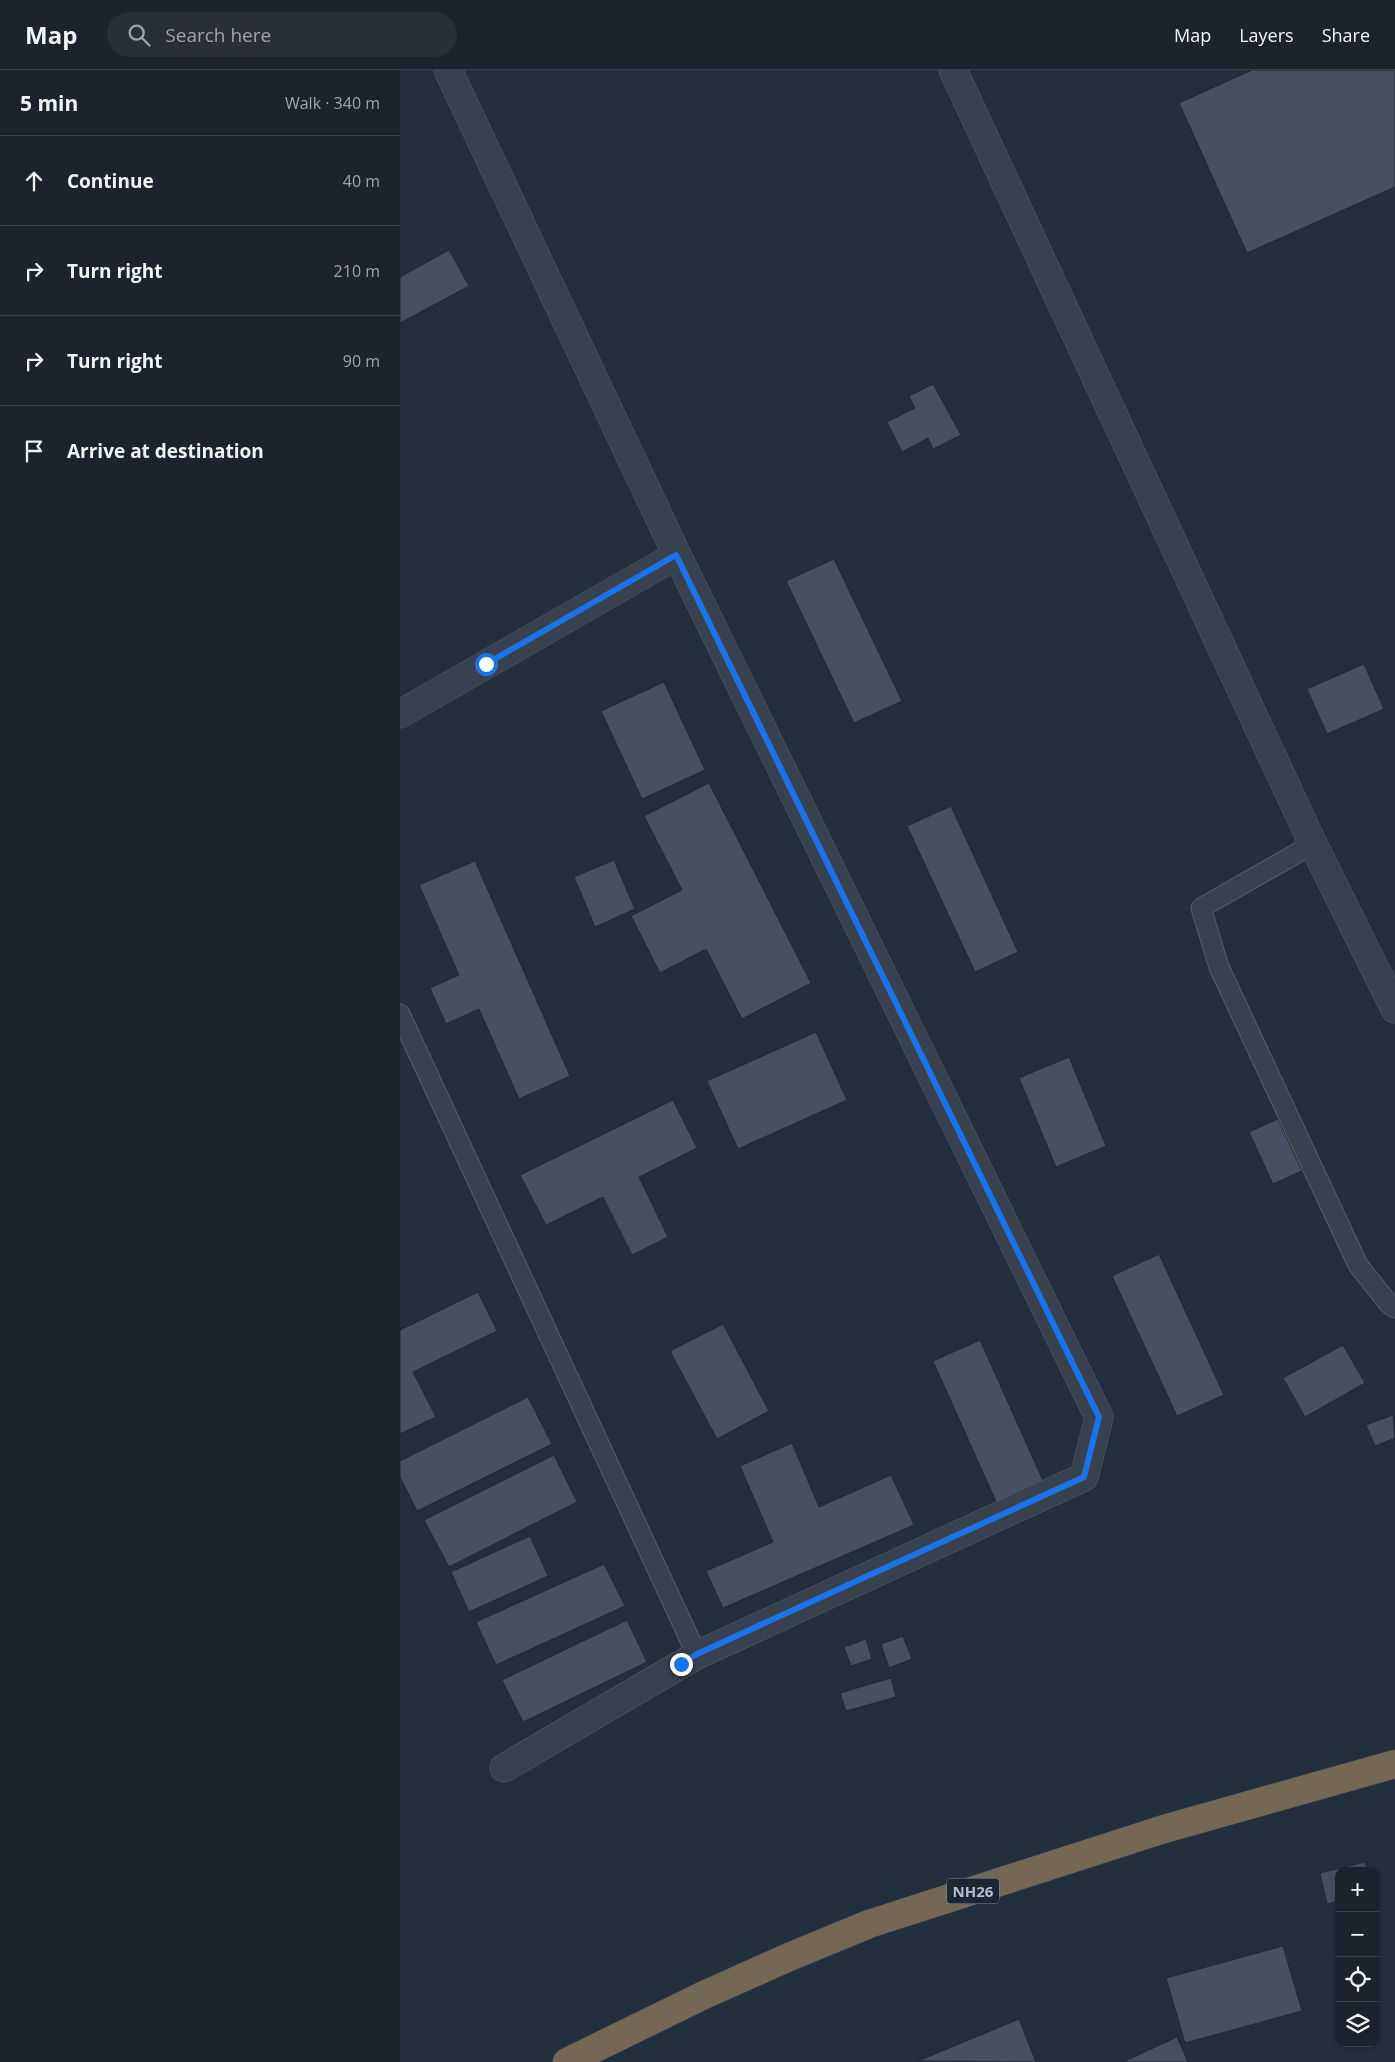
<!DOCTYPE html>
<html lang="en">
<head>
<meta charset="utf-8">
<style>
	body { margin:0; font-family:"Open Sans",sans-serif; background:#282f3a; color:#f1f3f6 }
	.controls { position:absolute; right:15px; bottom:15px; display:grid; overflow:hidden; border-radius:10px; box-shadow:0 2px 8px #0003 }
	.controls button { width:45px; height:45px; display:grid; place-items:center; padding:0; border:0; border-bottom:1px solid #39404a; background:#1b232e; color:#f1f3f6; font:25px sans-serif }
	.stop { position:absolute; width:15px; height:15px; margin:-11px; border:4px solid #1a73e8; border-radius:50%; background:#fff }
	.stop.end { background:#1a73e8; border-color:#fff; box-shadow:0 1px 5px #0008 }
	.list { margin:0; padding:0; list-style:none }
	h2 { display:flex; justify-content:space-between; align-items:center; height:65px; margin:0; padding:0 20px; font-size:21px }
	h2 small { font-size:16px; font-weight:400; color:#a0a4aa }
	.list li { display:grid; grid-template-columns:32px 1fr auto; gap:15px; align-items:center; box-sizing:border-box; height:90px; padding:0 20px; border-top:1px solid #39404a }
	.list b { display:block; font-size:19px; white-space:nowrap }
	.list em { font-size:16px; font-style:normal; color:#a0a4aa }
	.icon { flex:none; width:28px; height:28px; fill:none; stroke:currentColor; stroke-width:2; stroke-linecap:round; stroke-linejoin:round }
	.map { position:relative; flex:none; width:995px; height:1992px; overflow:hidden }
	header { display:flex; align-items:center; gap:30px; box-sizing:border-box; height:70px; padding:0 25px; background:#1b232e; border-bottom:1px solid #39404a }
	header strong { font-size:24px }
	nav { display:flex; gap:28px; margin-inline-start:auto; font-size:18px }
	.search { width:350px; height:45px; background:#282f3a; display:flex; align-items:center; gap:12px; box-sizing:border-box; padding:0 18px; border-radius:28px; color:#a0a4aa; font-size:19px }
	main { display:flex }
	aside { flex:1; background:#1b232e }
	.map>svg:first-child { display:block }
</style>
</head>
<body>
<header>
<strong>Map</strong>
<div class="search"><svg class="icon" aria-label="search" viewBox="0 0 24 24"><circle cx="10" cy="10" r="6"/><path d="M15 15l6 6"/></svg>Search here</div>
<nav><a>Map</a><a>Layers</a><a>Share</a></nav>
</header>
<main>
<aside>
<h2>5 min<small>Walk · 340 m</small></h2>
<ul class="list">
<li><svg class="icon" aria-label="ahead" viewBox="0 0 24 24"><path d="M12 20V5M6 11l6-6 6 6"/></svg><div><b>Continue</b></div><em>40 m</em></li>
<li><svg class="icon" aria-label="right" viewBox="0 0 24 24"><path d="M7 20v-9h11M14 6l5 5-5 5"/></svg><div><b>Turn right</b></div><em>210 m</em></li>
<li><svg class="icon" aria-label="right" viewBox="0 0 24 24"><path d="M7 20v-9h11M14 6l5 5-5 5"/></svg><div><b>Turn right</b></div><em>90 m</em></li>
<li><svg class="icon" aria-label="arrive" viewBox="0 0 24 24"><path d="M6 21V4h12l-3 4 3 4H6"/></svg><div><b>Arrive at destination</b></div></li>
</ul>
</aside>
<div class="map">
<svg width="995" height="1992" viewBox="0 0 995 1992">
	<rect width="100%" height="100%" fill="#242f3e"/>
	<path fill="#455162" stroke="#1f2835" d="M852,0h143v117l-148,66 -68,-150z
		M49,180l20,36 -69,37v-46z
		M533,314l28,51 -28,14 -5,-11 -26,14 -15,-30 28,-14 -6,-12z
		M434,489l68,142 -48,22 -68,-142z
		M964,594l20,45 -57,25 -20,-45z
		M264,612l41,88 -63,29 -41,-88z
		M309,713l102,200 -69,36 -36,-70 -46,24 -29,-57 51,-26 -38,-74z
		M551,736l67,146 -43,20 -68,-146z
		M214,790l21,49 -40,18 -21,-50z
		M75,791l95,215 -51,23 -40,-90 -33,15 -16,-36 29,-13 -40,-90z
		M416,962l31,68 -109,49 -31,-68z
		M669,987l37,89 -50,21 -37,-89z
		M273,1030l24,48 -58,29 29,60 -36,18 -29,-58 -57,28 -26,-50z
		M878,1049l24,52 -29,13 -24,-52z
		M759,1184l65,141 -47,21 -65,-140z
		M78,1222l19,39 -84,41 23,45 -36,17v-104z
		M323,1254l46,87 -52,28 -47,-88z
		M580,1270l65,145 -47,21 -65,-145z
		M943,1275l22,38 -60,34 -22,-39z
		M128,1327l24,47 -135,67 -17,-34v-16z
		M993,1345l2,23 -20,8 -9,-21z
		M392,1373l27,64 72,-32 23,50 -191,83 -17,-37 67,-29 -33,-76z
		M154,1385l23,47 -128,65 -25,-47z
		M130,1466l18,40 -79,36 -18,-40z
		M204,1494l21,42 -129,59 -20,-43z
		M227,1550l20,42 -124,60 -21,-42z
		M503,1566l9,23 -23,9 -8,-24z
		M466,1569l6,20 -21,7 -7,-19z
		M491,1608l5,19 -50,14 -6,-18z
		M965,1792l2,9h-28v30l-12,3 -7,-31z
		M883,1876l19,65 -117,32 -19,-65z
		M619,1949l17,43 -118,-1z
		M777,1967l11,25h-65z"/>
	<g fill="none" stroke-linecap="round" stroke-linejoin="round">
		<defs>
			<path id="lane" d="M913,774l-112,64 18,59 139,298 31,39 6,4
				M0,944l297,641"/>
			<path id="street" d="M48,0l229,485 422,862 -15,60 -387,178 -193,113
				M553,0l360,774 82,165
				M0,644l277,-159"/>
			<path id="highway" d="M167,1992l137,-67 85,-38 80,-33 295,-95 231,-65"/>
		</defs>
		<use href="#lane" stroke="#565f6c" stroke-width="21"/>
		<use href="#street" stroke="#565f6c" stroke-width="29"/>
		<use href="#highway" stroke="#434c59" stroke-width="29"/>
		<use href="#lane" stroke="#38414e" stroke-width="19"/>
		<use href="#street" stroke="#38414e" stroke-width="28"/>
		<use href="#highway" stroke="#746855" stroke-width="28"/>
	</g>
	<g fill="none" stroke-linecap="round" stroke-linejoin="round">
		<path stroke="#1a73e8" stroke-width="6" d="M86,594l190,-109 423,862 -15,60 -387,177 -16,10"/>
	</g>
	<g text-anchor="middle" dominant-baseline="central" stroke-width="4" stroke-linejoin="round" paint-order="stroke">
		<rect fill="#1d2633" stroke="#878f9c" stroke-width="1" x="547" y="1808.5" width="52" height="25" rx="4"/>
		<g font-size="15" font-weight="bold" fill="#b4bcc9">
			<text x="573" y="1821">NH26</text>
		</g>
	</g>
</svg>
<div class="controls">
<button>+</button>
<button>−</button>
<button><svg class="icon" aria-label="locate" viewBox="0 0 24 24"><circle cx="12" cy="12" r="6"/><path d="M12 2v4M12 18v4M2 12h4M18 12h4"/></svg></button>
<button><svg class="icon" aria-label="layers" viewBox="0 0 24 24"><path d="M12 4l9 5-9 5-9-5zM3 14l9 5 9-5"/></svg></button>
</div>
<div class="stop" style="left:86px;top:594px"></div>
<div class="stop end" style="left:281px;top:1594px"></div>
</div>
</main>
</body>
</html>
